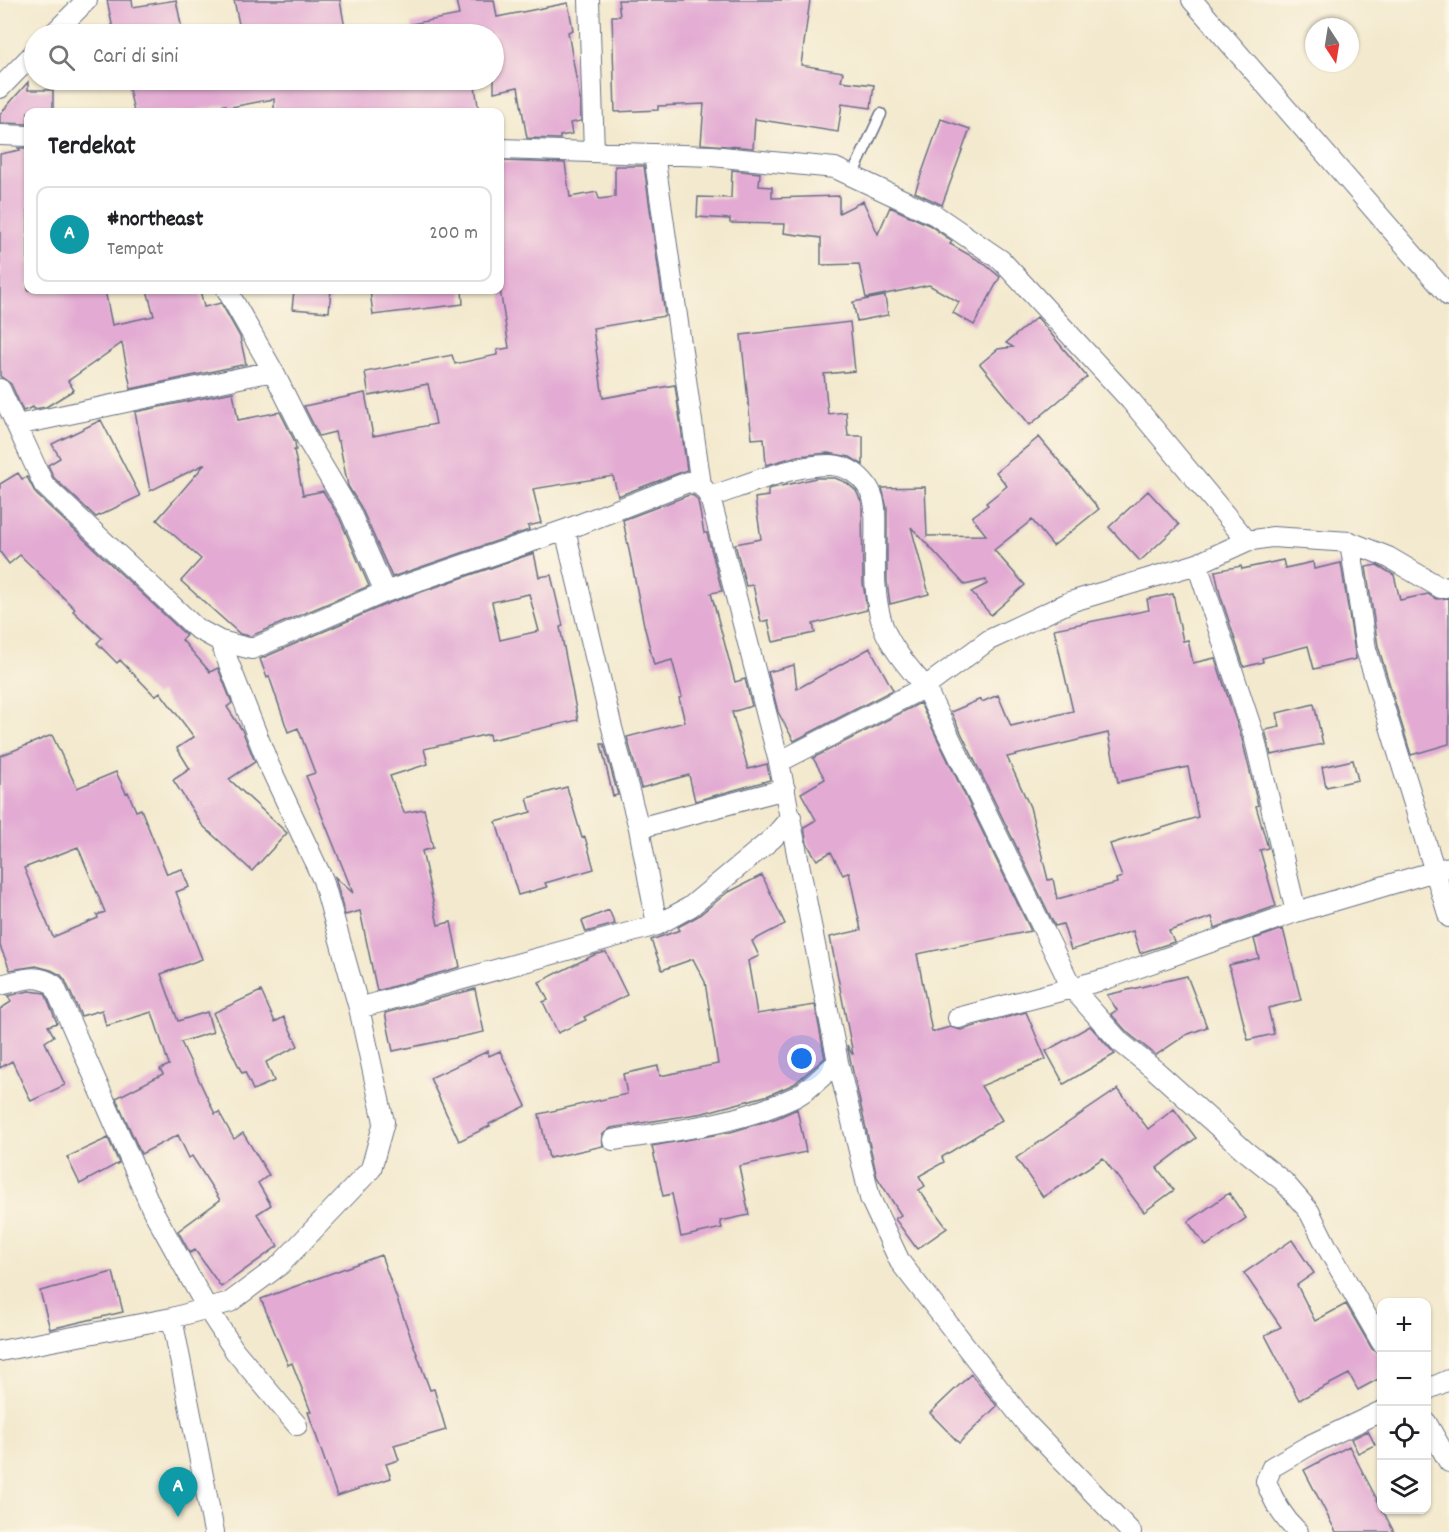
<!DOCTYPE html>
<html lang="id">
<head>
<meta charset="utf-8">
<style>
	body { margin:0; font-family:Dekko,sans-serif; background:#f6f6f6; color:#202124 }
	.controls { position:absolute; right:18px; bottom:18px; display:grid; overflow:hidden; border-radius:12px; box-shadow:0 2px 4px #0004 }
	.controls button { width:54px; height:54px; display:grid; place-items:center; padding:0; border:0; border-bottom:2px solid #e0e0e0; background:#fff; color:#202124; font:30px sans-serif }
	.compass { position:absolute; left:1305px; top:18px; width:54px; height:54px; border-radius:50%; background:#fff; box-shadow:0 2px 4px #0004; rotate:168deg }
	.you { position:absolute; left:802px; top:1059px; width:21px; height:21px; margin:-15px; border:4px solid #fff; border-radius:50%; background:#1a73e8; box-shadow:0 0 0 9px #1a73e833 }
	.badge { display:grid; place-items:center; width:39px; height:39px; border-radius:50%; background:#0f766e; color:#fff; font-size:20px; font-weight:700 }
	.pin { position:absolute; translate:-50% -50px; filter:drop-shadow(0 2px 3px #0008) }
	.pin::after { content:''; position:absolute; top:32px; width:21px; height:18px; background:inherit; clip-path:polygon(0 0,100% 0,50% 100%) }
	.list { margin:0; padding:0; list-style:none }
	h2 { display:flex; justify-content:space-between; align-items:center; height:78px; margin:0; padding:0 24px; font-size:26px }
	h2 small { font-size:20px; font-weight:400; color:#757577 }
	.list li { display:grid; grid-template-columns:39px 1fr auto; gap:18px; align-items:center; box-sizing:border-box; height:96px; margin:0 12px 12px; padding:0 12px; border:2px solid #e0e0e0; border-radius:12px }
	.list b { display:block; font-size:22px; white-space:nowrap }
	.list p { margin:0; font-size:20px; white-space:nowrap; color:#757577 }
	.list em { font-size:20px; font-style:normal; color:#757577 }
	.icon { flex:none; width:33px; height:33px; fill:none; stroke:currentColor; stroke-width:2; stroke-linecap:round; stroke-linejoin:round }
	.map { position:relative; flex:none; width:1449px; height:1532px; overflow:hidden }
	.search { position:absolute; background:#fff; box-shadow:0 2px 4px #0004; left:24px; top:24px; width:480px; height:66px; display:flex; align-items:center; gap:15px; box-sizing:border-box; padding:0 21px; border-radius:33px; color:#757577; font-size:22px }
	.panel { position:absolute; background:#fff; box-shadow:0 2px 4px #0004; left:24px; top:108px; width:480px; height:186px; border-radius:12px }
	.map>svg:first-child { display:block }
</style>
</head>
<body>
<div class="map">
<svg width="1449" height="1532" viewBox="0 0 1449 1532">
	<rect width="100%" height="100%" fill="#fcf5e5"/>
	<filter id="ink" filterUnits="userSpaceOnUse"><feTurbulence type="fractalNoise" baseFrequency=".0167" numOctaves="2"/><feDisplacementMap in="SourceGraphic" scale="12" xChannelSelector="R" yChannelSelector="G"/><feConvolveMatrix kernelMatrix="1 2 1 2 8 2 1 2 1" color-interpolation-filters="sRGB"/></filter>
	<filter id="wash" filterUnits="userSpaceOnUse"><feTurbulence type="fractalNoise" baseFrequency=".008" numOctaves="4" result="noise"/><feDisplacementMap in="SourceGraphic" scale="24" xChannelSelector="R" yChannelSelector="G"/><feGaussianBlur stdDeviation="1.35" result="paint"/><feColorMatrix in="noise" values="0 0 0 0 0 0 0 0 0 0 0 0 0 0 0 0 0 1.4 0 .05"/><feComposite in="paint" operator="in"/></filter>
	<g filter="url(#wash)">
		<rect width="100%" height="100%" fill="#f3e9ce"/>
		<g id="blocks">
			<path fill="#e3abd3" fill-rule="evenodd" d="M107,0h25l1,7 43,-7 7,34h-69z
				M234,0h106l6,34h-105z
				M456,0h38l3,17 71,-14 5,27 -5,2 12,68 1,21 -11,2 2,11 -12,2v3l-33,-1 -9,-51 -24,5v-58h-82l-1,-10 48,-9z
				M618,0h192l-9,65 42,7 -2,9 33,4 -3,23 -29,-4 -4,28 -83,-13 -2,29 -52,-4 3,-40 -46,2v4l-43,2 -3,-96h8z
				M127,80h347l5,32h-205v-13l-48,9v-3l-39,7h-53z
				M28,82v8h25v22h-25v12l-28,-1v-9z
				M941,119l29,10 -28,76 -27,-13z
				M18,148h10v142h77l7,35 42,-9 -7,-26h53l4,17 17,-4 19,34 6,27 -115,25 -9,-46 -54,38 6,9 -28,17 -12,2 -1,-2 -10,4 -12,-27 -11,-8v-222l20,-4z
				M501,161l64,2 5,34 27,-5 2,7 16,-2v-31h29l21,150 -72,12 10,70 72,-13 12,85 -69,26 -5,-20 -80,13 8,34 -13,3 1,4 -137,47 -31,-70 -13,-21 -9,-45h-2l-2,-9 -16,4 -15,-30 61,-13 8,43 63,-12 -8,-40 -59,12 -4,-24 87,-17 3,9 42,-9v-5l12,-2 -9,-59v-99z
				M732,170l28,3 -1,13 13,1v11l67,-2v17l24,-12 15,33 12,-27 39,18 23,16 -2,3 32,18 18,15 -26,48 -21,-12 6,-11 -30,-17 -63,13 -7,-34 -38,1v-27l-37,-5 1,-9 -55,-1v-4l-33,-2 1,-20 33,1z
				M294,290h37l-2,22 -37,-3z
				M370,290h92l1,14 -90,11z
				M885,296l3,19 -31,6 -4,-19z
				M1037,317l50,60 -57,48 -50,-61 18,-15 15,-2 -7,-4z
				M850,322l5,49 -31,3 4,40 18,-2 2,24h15v29l-13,-8 -22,-4 -30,3 -32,9 -2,-27 -12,1 -11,-104z
				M233,392l5,28 42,-8 15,30 1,8h-2l9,45 20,-4 16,26 30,69 -118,50 -11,-2 -59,-53 20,-22 -44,-39 48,-56 -55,27 -15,-79z
				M101,420l39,76 -44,21 -42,-39 -6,-13 12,-7 -8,-14z
				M1039,437l60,72 -46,37 -21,-26 -38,30 31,35 -34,30 -20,-23 16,-8 -1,-4 -21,5 -54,-58 18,67 -39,10 -3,-22v-74l-5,-20 43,-1 2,49 59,-1 -14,-18 16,-12 -2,-2 21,-17 -11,-14z
				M18,473l4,6 5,-2 9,17 150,141 -4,5 28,32 8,-4 14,35 -5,4 15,23 13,32 -26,17 58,54 -35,38 -50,-46 -29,-45 17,-11 -13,-21 17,-11 -34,-45 -5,4 -35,-36 -3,3 -20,-20 5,-5 -29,-27 2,-2 -55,-54 -11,9 -9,-12v-68z
				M816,478h19l12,5 9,8 6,12 1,80 4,27 -54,14 2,9 -42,9 -5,-22 -7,2 -8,-37 -7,1 -11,-42 26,-5 -6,-41 13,-2v-7z
				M1148,491l31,34 -39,36 -31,-34z
				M689,495l5,1 4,5 6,32h3l15,58 -11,2 24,89 10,-3 7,27 -20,6 16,57 19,-5 3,16 -75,21 -6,-26 -48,13 -14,-51 58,-15 -6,-24 3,-1 -10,-37 -18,5 -10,-40 -21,-105z
				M534,553l5,24 12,-2 12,51 -3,1 18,93 -88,20 -1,-6 -65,15 4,15 -38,12 14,37 20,-4 9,39 -11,3 16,74 13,-3 9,45 -83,24 -17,-80 -15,4 -10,-38 18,16 -47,-117 9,-3 -17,-45 -10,4 -19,-56 -2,2 -7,-19 129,-56zM529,594l10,37 -39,9 -8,-38z
				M1283,560l2,8 28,-6 1,7 27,-6 15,96 -42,10 -6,-23 -46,12 1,4 -19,5 -24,-73 -5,-23 26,-5 1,3z
				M1377,565l17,10 6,25 28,-6 8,5 13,-1v146l-38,11 -33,-109 -12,-79z
				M1173,594l10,47 5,-1 5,23 22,-5 27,81 16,66 -2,1 12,42 -8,2 16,56 -61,22 -3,-11 -43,14 5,11 -34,11 -7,-22 -62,19 -8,-26 -8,2 -104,-214 30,-13 1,3 16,-7 13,31 62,-15 -19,-82 95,-19 -2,-11zM1108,733l10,49 70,-15 10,50 -88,27 12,33 -6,2 1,4 -60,16 -4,-20 -5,1 -18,-73 -23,-50z
				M870,648l23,42 -99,51 -16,-29 -10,-40 26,-7 3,24z
				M920,703l111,228 -114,23 15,78 18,-5 11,3 65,-18 20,47 -65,27 21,34 -60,37 2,5 -25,14 6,10 -6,4 28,38 -30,21 -22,-30 6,-4 -24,-38 -30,-132 5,9h1l-23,-117 31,-7 -12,-58 -6,3 -12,-23 -14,8 -10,-16 -3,-17 12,-7 -15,-27 24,-14 -12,-21z
				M1314,704l9,40 -52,11 -6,-25 15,-3 -3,-14z
				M52,735l25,53 39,-16 10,21 2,-1 8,19 5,-2 26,65 15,-5 7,18 -13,5 26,67 -41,15 17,47 29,-9 6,20 -32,10 34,72 4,-2 15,27 9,-6 26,42 -11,8 13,22 -14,9 21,32 -57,41 -26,-37 -5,3 -12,-22 42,-31 -28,-44 -3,2 -11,-23 -37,19 -25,-56 47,-24 -3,-5 9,-4 -17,-53 -46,14 -4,-16 -21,6 -16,-36 -4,-5 -10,-5 -15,-4 -26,4 -10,-24v-190zM78,847l27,65 -8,3 1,3 -45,19 -29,-69z
				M601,744h3l14,51 -5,1z
				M1353,760l5,20 -32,7 -4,-20z
				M567,787l15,51 3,-1 9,32 -49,14 2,4 -29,8 -22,-73 35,-10 -4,-14z
				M762,875l23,49 -33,17 7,15 -11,5 9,53 58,-9 10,53 -31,26 -25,11 -66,18 -92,15 -9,7 1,11 -54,12 -10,-44 88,-20 -4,-20 35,-8 2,10 58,-12 -13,-82 -12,-23 -31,11 -11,-30 29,-10 -2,-3 20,-11 31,-25v1z
				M609,910l6,14 -29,8 -4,-11z
				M1283,929l18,71 -33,8 6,26 -26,6 -19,-75 30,-7 -5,-19z
				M606,952l21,43 -43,22 2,3 -28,13 -15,-31 5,-2 -9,-18 55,-27z
				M1187,976l20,51 -21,8 -30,20 -28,-22 -17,-19 6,-4 -10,-15z
				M475,989l9,43 -91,19 -8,-38z
				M29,991l16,2 12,30 -9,3 6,10 -9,6 20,43 -34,16 -19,-40 -12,7v-59l11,-7 -3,-6z
				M261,991l14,31 9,-5 14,29 -32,16 8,19 -21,9 -8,-18 -3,1 -29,-60z
				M1090,1026l25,28 -51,30 -18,-33z
				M488,1051l1,5 11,-5 26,55 -37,18 1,2 -31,15 -29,-63z
				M1118,1089l30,40 26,-20 22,29 -39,30 17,22 -30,22 -41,-54 -60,39 -27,-39z
				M797,1109l9,43 -67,14 10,49 -29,6 2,7 -41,9 -9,-43 -9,2 -11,-50 79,-14 46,-14z
				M108,1138l11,25 -39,21 -13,-27z
				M1229,1193l17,25 -40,28 -18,-24z
				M1292,1240l22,33 -17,12 18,36 31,-17 26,45 10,6v22l-24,13 -9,-16 -50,26 -34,-65 16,-8 -37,-54z
				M381,1255l49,135 4,-1 12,41 -52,15 5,15 -13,4 5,14 -54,18 -29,-84h3l-19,-49 -4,2 -27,-66z
				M113,1272l10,40 -73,17 -10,-38z
				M971,1374l26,32 -38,37 -29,-30z
				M1368,1431l7,14 -17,8 -7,-14z
				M1349,1446l33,63 12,23h-58l-32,-62z"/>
		</g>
	</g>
	<g filter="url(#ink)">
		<use href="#blocks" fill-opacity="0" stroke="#677085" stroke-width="1.5"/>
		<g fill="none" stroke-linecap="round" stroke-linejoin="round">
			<defs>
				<path id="lane" d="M852,176l29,-62"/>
				<path id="street" d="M589,0l5,152
					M1192,0l257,296
					M53,34l34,-34
					M0,88l34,-35
					M0,135l28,1
					M500,149l212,7 123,12 100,47 66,45 130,141 116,140
					M654,154l47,331
					M227,290l46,81 36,72 41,69 35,80
					M0,389l44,96 152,143 24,13 32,8 133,-57 180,-62 123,-48 13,3 9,12 69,265 59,300 32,136 30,64 125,160 106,110
					M17,425l256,-54
					M710,497c36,-12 81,-32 119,-32 24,0 44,20 46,43 2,40 -5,80 8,118 8,22 27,43 42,61l147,301 48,54 35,28 89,80 39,31 26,30 18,36 55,96
					M565,530l46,194 28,104 18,97
					M1350,542l16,107 83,268
					M1197,564l57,172 42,176
					M779,762l146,-75 64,-47 81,-38 127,-38 50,-23 25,-4 78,5 38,15 53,31 8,-2
					M639,828l146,-39
					M0,985c20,-4 36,-13 54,0l98,224 55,99 28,43 62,74
					M359,1008l298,-83 33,-18 83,-69 18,-21
					M958,1018l148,-39 190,-67 153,-45
					M613,1140c61,-9 125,-16 182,-43 15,-7 30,-24 43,-35
					M172,1318l42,214
					M0,1351l172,-33 58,-16 50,-37 91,-96 13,-47 -25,-114 -36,-128 -55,-117 -48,-122
					M1426,1390l23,-10
					M1426,1422l23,40
					M1298,1532c-16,-15 -25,-31 -32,-51l6,-14 38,-22 72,-34"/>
			</defs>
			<use href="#lane" stroke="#677085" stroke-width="13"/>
			<use href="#street" stroke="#677085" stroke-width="22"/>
			<use href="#lane" stroke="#fff" stroke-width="10"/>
			<use href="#street" stroke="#fff" stroke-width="20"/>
		</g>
	</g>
</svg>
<div class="controls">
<button>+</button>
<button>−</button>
<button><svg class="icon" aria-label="locate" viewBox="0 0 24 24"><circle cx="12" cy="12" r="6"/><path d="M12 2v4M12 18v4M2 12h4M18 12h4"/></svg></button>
<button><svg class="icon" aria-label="layers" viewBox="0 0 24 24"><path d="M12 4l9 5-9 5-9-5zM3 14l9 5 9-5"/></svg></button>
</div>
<svg class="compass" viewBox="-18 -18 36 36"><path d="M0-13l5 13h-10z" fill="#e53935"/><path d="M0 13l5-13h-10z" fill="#757577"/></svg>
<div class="you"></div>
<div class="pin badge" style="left:178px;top:1517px;background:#0f9aa8">A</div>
<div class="search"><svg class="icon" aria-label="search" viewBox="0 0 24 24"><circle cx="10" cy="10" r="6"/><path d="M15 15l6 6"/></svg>Cari di sini</div>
<section class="panel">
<h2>Terdekat<small></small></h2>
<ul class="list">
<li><span class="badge" style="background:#0f9aa8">A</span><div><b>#northeast</b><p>Tempat</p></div><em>200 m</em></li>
</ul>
</section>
</div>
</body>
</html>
